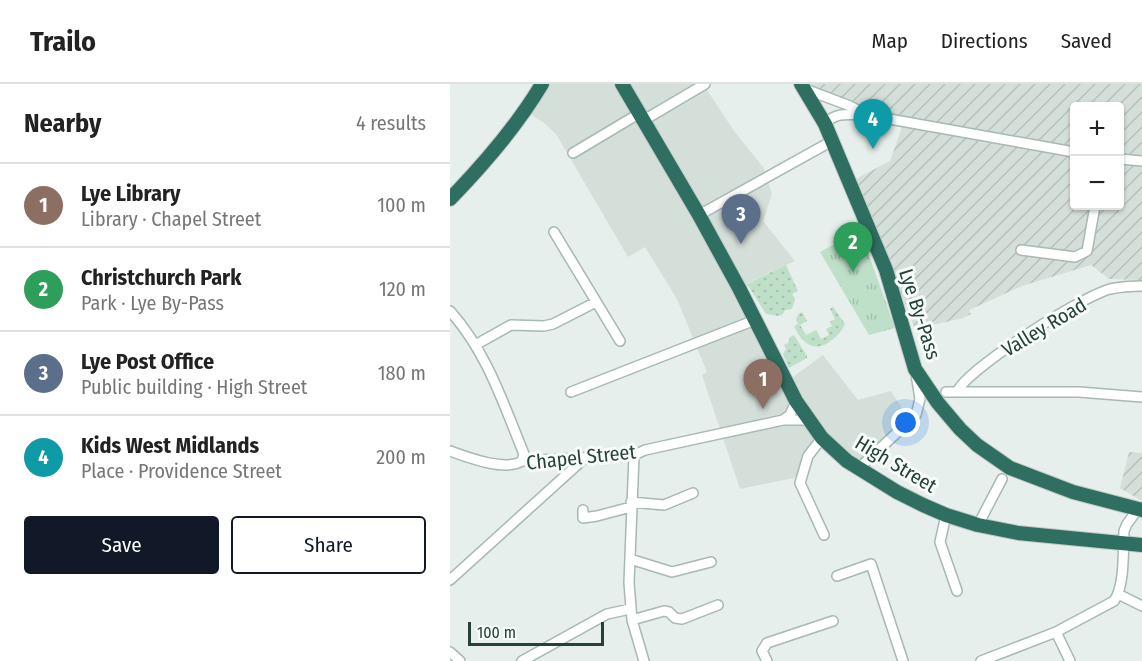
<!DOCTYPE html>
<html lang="en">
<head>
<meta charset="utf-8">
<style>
	body { margin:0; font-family:"Fira Sans Condensed",sans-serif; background:#f2f2f2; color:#222 }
	.controls { position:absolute; right:18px; top:18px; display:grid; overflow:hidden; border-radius:6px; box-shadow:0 2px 4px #0004 }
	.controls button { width:54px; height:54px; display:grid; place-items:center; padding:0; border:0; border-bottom:2px solid #e0e0e0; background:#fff; color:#222; font:30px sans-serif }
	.scale { position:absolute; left:18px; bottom:15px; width:136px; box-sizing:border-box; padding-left:6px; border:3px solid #24423a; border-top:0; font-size:16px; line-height:21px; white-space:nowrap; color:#24423a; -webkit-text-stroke:4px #f7fbf9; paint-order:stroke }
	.you { position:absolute; left:456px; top:339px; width:21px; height:21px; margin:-15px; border:4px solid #fff; border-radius:50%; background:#1a73e8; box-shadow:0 0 0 9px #1a73e833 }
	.badge { display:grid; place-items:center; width:39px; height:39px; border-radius:50%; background:#111827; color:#fff; font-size:20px; font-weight:700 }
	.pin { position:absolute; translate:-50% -50px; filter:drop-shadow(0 2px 3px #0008) }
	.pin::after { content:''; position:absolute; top:32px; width:21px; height:18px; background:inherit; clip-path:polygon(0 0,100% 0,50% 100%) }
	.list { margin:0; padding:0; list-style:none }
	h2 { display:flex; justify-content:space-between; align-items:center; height:78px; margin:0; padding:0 24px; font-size:26px }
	h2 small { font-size:20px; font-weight:400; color:#767676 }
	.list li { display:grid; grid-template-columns:39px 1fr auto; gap:18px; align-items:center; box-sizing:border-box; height:84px; padding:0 24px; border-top:2px solid #e0e0e0 }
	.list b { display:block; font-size:22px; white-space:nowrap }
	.list p { margin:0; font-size:20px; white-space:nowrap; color:#767676 }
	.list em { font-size:20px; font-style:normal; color:#767676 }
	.actions { display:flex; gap:12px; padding:18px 24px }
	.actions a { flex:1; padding:14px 0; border:2px solid #111827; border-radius:6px; text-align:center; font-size:21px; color:#111827 }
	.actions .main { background:#111827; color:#fff }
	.map { position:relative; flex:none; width:692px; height:577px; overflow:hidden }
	header { display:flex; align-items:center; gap:36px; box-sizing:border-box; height:84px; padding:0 30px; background:#fff; border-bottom:2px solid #e0e0e0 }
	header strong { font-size:28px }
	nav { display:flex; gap:33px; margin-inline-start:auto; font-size:21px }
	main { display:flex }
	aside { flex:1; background:#fff }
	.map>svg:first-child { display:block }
</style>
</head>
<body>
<header>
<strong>Trailo</strong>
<nav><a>Map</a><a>Directions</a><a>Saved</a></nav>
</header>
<main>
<aside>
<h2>Nearby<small>4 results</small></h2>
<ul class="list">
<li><span class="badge" style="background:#8d6e63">1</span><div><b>Lye Library</b><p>Library · Chapel Street</p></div><em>100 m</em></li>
<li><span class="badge" style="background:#2e9e5b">2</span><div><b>Christchurch Park</b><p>Park · Lye By-Pass</p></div><em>120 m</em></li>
<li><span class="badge" style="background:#5c6f8a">3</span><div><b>Lye Post Office</b><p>Public building · High Street</p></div><em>180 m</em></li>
<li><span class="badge" style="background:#0f9aa8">4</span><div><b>Kids West Midlands</b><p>Place · Providence Street</p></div><em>200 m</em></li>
</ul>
<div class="actions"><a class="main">Save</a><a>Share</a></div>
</aside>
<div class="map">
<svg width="692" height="577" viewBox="0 0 692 577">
	<defs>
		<pattern id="industrial-furrows" width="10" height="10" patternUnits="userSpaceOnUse" patternTransform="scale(1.5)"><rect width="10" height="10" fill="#d4dfda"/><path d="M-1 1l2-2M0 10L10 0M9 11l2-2" fill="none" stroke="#b6c1bc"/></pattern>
		<pattern id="park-tufts" width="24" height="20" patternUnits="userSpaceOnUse" patternTransform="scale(1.5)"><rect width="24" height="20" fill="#bfe0c8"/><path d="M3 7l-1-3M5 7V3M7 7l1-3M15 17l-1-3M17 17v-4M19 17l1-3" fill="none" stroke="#a4c1ad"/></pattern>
		<pattern id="garden-dots" width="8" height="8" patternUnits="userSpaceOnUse" patternTransform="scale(1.5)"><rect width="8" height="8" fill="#bfe0c8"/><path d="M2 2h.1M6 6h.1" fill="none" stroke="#a4c1ad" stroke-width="1.8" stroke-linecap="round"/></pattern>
	</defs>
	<rect width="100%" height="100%" fill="#e6efeb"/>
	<path fill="#d4dfda" d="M92,0h161l31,47 29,36 9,27 -9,27 32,40 -56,26 47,95 37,-27 35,45 33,-9 16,25 -34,40 -15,13 -36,-31 -28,40 -54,11 -38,-114 5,-3 -30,-73 -32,-52 -17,10 -72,-123 -13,-12 -18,-11z"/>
	<path fill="url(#industrial-furrows)" fill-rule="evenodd" d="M360,0h332v196l-33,-1 -18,-14 -69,21 -53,24 2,4 -8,4 -48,11 -59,-150 34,-18 14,-39 -43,-9zM624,22h46v100h-46z
		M679,368l13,1v48l-22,-13z"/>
	<path fill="url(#park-tufts)" d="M410,146l35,98 -26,7 -49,-83z"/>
	<path fill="url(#garden-dots)" d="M336,181l12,26 -6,3 3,5 -3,10 -7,1 -2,4 -4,2 -13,-2 -19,-30z
		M383,223l12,17c-3,7 -7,11 -13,16 -17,14 -30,4 -38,-14l4,-2 -2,-4 2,-6 4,-2 5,9 -7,4 6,10 10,-5 5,9 8,-4 -3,-6 6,-3 -2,-4 5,-3 -5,-10z
		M344,251l13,21v2l-18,10 -6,-14 3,-5 -2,-4 4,-2 2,-6z"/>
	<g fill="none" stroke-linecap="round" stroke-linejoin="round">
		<defs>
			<path id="minor" d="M355,5l45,17 15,8
				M194,36l61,-36
				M375,40c11,-13 26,-9 42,-9l207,37
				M123,69l67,-40
				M670,75l22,2
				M249,131l133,-74
				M104,148l66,109
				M571,166l54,7 12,-6 8,-45
				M0,227c37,41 53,92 74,143l-2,7
				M27,260l34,-19 33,1 9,-2 43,-22
				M508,306c14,-24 123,-93 152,-101 10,-2 22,-3 32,-3
				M121,308l184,-72
				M496,308h133l63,5
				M333,336l7,-5 6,-14
				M372,354l-14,18 -8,27 24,52
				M0,367c17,6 55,21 72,10l112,-6 11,-5 138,-30h26
				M184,371l-5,128 3,37 12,41
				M408,385l58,-54 4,-16 -4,-25
				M181,418l33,3 29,-12
				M133,426v8l14,-2 34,-9
				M496,431l-6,27 17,49
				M528,441l24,-46
				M180,475l42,13 39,-10
				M387,492l34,-12 32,97
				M0,496l136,-123
				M668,510l24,12
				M182,536l32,-9 5,1 6,6 7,1 36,-14
				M606,548l14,29
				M0,568l10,9
				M72,577l85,-47 23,-5
				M317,577l-5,-10 5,-8 66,-22
				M531,577l75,-29 58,-31c11,-15 9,-51 10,-70l3,-7 11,-15"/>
			<path id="highway" d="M172,0l77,131 40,73 57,113 26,37 25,23 50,31 26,13 23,10 32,10 40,8 124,12
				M351,0l24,40 61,146 29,99 23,34 22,26 17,16 33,23 63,24 69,18
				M0,115c34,-35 67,-73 92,-115"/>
		</defs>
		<use href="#minor" stroke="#a8b8b2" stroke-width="12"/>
		<use href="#highway" stroke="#c2cac8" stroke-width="16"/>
		<use href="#minor" stroke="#fff" stroke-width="9"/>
		<use href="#highway" stroke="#2f6f62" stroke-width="14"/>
	</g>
	<g text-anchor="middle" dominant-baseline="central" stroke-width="6" stroke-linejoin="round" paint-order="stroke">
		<g font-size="20" fill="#24423a" stroke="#f7fbf9">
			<text transform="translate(470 230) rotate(72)">Lye By-Pass</text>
			<text transform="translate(594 243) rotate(-31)">Valley Road</text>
			<text transform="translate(131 373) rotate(-6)">Chapel Street</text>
			<text transform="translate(446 380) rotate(31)">High Street</text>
		</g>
	</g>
</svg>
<div class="controls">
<button>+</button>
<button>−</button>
</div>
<div class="scale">100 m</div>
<div class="you"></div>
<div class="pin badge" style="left:313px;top:325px;background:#8d6e63">1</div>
<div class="pin badge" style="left:403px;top:188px;background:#2e9e5b">2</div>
<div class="pin badge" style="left:291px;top:160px;background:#5c6f8a">3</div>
<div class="pin badge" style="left:423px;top:65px;background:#0f9aa8">4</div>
</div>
</main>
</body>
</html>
